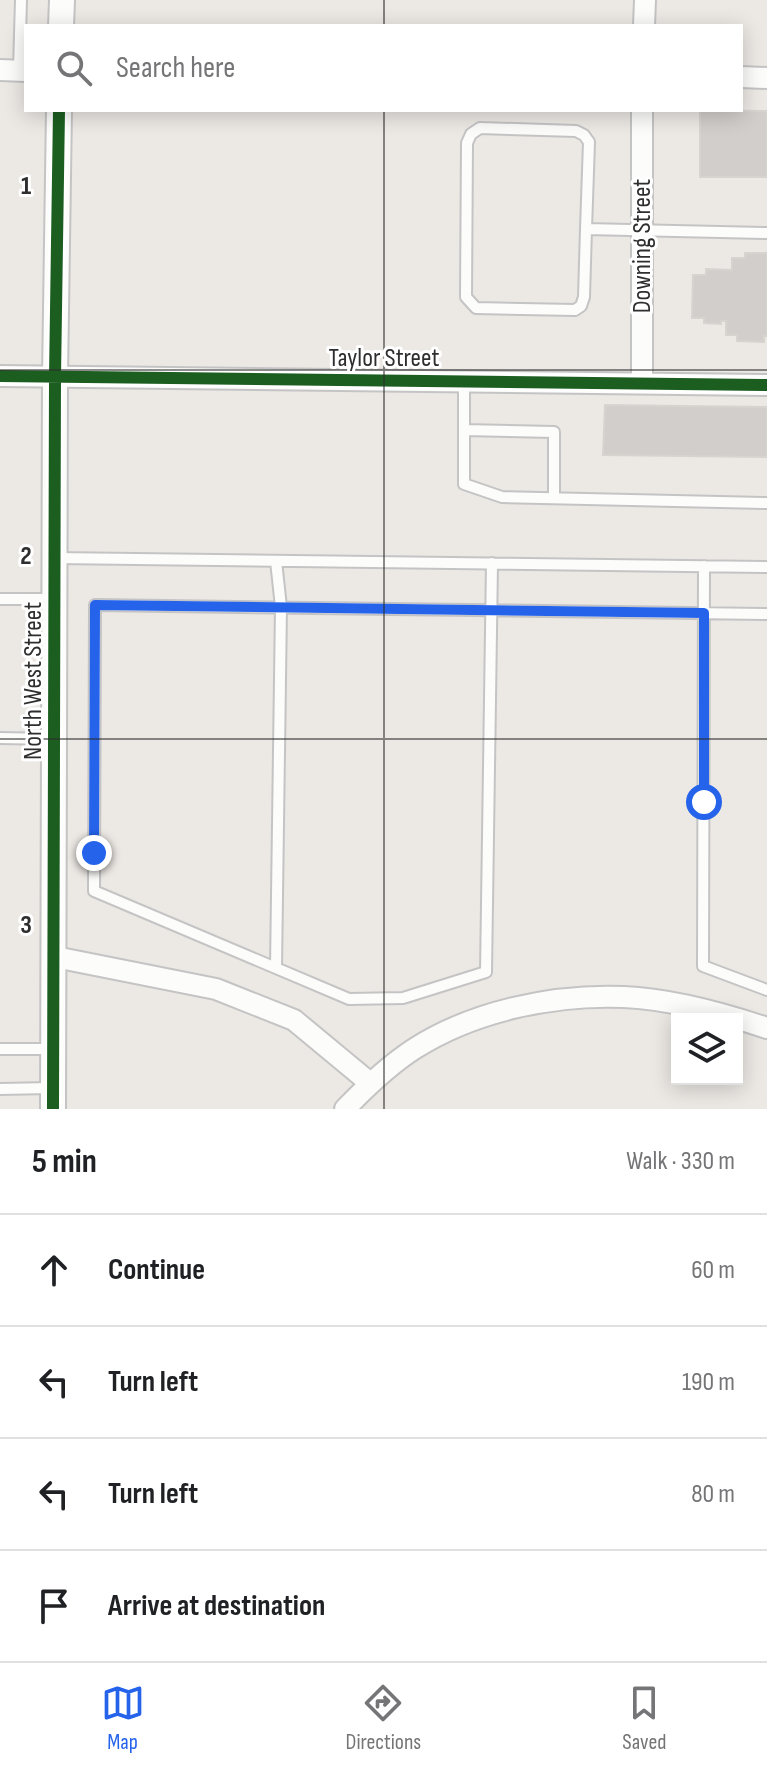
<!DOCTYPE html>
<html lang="en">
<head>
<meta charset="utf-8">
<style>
	body { margin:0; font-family:"Sofia Sans Condensed",sans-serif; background:#f2f2f2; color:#202124 }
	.controls { position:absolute; right:24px; bottom:24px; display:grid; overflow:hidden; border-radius:0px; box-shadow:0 4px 20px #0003 }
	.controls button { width:72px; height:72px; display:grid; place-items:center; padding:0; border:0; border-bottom:2px solid #e0e0e0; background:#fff; color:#202124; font:40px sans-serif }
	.stop { position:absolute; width:24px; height:24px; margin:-18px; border:6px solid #2563eb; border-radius:50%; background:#fff }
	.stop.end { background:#2563eb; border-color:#fff; box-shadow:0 2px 8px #0008 }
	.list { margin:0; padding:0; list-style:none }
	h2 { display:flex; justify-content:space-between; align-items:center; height:104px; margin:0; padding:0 32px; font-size:34px }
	h2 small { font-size:26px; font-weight:400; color:#757577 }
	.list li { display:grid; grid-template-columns:52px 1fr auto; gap:24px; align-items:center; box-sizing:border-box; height:112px; padding:0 32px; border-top:2px solid #e0e0e0 }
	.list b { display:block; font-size:30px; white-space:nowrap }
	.list em { font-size:26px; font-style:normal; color:#757577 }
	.icon { flex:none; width:44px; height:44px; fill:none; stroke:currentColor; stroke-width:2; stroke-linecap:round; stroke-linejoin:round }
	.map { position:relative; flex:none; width:767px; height:1109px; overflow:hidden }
	.search { position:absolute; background:#fff; box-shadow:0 4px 20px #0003; left:24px; right:24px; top:24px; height:88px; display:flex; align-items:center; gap:20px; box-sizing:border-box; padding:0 28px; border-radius:0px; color:#757577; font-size:30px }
	.sheet { height:552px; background:#fff }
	nav { display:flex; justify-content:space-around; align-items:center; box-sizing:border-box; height:112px; border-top:2px solid #e0e0e0; background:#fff; font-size:22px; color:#757577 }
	nav a { display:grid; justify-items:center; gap:4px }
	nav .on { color:#2563eb }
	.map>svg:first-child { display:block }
</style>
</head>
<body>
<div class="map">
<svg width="767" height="1109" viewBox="0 0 767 1109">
	<rect width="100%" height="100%" fill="#ece8e4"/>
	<path fill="#d1cecb" stroke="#d7d4d0" stroke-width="2" d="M700,110l67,1v66h-67z
		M745,253h22v83h-3v6l-27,-1v-6h-11v-14h-5v3l-17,-1v-5h-12l1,-43h13v-6l26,1v-12h13z
		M605,405l162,2v50l-164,-2z"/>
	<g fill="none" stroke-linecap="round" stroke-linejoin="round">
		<defs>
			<path id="service" d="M19,70l2,-70
				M586,229l-2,68 -3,9 -6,4 -99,-2 -10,-11 1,-154 4,-9 9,-6 96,3 8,4 5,7 -3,87 181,4
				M464,380v104l38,13 265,6
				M464,430l90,2v66
				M55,558l712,9
				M276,561l5,46 -5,361
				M492,563c-2,136 -4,273 -6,409l-83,26 -54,1 -255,-108 1,-286c224,3 448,6 672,9
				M704,566l-1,400 64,24
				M0,599h54
				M0,738l53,1
				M0,1049h51
				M0,1089l51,-1"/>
			<path id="minor" d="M644,26l1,-26
				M0,70l26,1
				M741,77l26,1
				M642,110v272
				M0,376l767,9
				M55,957l161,32 78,31 76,63
				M345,1109c21,-22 43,-43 69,-60 59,-38 140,-55 210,-52 48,2 98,16 143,31"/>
			<path id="tertiary" d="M61,26l1,-26
				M53,1109l2,-732 4,-267"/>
		</defs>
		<use href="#service" stroke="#c5c4c5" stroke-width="14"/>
		<use href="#minor" stroke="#c5c4c5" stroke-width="24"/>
		<use href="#tertiary" stroke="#c5c4c5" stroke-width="28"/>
		<use href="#service" stroke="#fcfcfb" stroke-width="10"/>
		<use href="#minor" stroke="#fcfcfb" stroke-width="20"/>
		<use href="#tertiary" stroke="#fcfcfb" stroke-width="24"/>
		<defs>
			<path id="cycleway" d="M0,376l767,9
				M53,1109l2,-732 4,-267"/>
		</defs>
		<use href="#cycleway" stroke="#fff" stroke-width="17"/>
		<use href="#cycleway" stroke="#1b5e20" stroke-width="12"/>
	</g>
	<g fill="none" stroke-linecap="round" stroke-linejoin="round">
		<path stroke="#2563eb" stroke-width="10" d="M94,853l1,-248 609,8v189"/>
	</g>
	<path fill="none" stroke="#2e2e2e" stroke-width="2" stroke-opacity="0.55" d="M384,0v26M384,110v999M0,370h767M0,739h767"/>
	<g text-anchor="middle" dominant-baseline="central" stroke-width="6" stroke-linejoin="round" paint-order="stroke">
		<g font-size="26" fill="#2e2e2e" stroke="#fff">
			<text transform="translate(642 246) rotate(-90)">Downing Street</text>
			<text x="384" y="358">Taylor Street</text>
			<text transform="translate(33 681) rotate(-90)">North West Street</text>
		</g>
	</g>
	<g font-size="26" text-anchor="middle" font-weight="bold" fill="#2e2e2e" stroke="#fff" stroke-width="6" stroke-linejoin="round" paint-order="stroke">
		<text x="26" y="194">1</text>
		<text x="26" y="564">2</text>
		<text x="26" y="933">3</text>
	</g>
</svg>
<div class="controls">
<button><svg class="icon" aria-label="layers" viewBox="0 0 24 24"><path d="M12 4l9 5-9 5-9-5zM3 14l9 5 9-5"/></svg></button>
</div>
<div class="stop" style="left:704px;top:802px"></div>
<div class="stop end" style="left:94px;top:853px"></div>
<div class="search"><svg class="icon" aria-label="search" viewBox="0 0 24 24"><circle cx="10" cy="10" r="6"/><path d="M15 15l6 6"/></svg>Search here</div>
</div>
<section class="sheet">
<h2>5 min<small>Walk · 330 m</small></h2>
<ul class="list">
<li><svg class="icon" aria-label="ahead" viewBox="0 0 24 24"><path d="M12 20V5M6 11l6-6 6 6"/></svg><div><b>Continue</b></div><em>60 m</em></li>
<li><svg class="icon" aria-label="left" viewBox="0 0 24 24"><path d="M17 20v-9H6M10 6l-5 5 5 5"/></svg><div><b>Turn left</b></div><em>190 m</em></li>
<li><svg class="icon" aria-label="left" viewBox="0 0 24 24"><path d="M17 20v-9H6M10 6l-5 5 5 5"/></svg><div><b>Turn left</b></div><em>80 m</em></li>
<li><svg class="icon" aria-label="arrive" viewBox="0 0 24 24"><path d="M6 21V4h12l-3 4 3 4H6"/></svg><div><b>Arrive at destination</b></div></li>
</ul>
</section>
<nav>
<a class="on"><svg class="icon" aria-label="map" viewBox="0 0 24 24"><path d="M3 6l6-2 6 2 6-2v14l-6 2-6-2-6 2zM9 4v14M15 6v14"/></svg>Map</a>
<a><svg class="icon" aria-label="directions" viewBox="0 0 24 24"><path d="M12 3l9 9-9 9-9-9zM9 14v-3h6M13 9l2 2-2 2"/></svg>Directions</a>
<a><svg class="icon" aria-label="saved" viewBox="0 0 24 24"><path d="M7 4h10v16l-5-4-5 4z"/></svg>Saved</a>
</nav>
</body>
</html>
